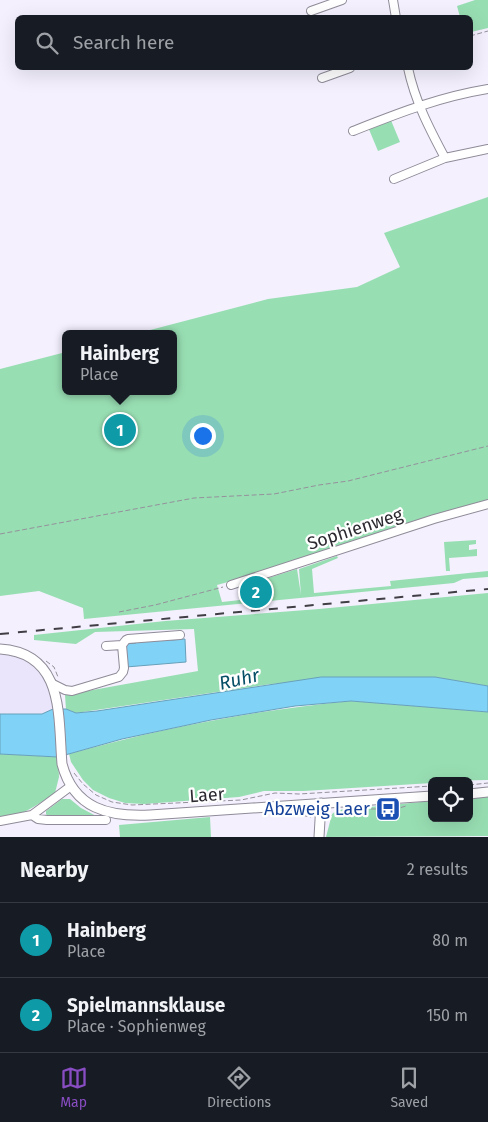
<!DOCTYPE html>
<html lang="en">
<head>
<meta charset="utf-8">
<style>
	body { margin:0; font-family:"Fira Sans",sans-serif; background:#242831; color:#f1f3f6 }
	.controls { position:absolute; right:15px; bottom:15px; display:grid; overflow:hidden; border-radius:8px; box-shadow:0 5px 20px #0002 }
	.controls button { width:45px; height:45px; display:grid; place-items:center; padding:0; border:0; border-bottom:1px solid #363941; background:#171b24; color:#f1f3f6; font:25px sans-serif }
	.you { position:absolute; left:202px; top:435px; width:18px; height:18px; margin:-12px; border:4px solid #fff; border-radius:50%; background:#1a73e8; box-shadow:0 0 0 8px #1a73e833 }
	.badge { display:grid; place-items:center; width:32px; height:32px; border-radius:50%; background:#894dc3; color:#fff; font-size:16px; font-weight:700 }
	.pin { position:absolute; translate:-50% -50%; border:2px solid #fff; box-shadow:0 1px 5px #0006 }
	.popup { position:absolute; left:62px; top:330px; width:115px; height:65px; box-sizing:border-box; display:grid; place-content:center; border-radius:8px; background:#171b24; filter:drop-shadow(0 1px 4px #0005); font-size:16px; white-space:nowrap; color:#9ea1a6 }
	.popup b { font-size:19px; color:#f1f3f6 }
	.popup::after { content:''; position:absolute; left:50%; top:100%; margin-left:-10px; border:10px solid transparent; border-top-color:#171b24 }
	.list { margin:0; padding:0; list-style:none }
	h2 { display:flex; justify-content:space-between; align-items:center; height:65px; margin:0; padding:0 20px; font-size:21px }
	h2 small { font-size:16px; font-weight:400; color:#9ea1a6 }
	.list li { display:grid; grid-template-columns:32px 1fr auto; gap:15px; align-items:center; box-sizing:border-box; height:75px; padding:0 20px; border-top:1px solid #363941 }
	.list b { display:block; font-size:19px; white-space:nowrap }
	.list p { margin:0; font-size:16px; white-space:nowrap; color:#9ea1a6 }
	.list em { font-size:16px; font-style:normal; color:#9ea1a6 }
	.icon { flex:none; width:28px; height:28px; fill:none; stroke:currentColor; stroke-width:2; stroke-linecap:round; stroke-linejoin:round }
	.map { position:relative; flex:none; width:488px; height:837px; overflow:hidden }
	.search { position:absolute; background:#171b24; box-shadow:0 5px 20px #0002; left:15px; right:15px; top:15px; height:55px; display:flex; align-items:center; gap:12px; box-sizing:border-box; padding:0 18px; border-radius:8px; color:#9ea1a6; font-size:19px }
	.sheet { height:215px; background:#171b24 }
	nav { display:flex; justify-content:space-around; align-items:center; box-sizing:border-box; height:70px; border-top:1px solid #363941; background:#171b24; font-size:14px; color:#9ea1a6 }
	nav a { display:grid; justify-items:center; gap:2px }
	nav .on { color:#894dc3 }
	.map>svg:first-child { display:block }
</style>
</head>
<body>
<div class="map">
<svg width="488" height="837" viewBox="0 0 488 837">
	<rect width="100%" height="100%" fill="#f4f0fe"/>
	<path fill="#ebe5fb" d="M0,654l18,3 14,7 10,11 9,15 2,19 -11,5h-42z"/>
	<path fill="#98deb3" d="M475,0h13v28l-17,4 -1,-14 -10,-1 -3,-11z
		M390,118l10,24 -22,9 -10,-24z
		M488,197v305l-209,66 -62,17 5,17 27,-3 -3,-14 51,-16 4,26 -2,-26 38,-13 1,2 -26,11 2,24 77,-7 -1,-5 98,-10v6l-25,2 -9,4 -370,36 -1,-11 -44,-17 -39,5v-227l66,-17v39h108v-57h-39l133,-35 89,-12 43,-20 -16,-34z
		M476,540v4l-7,1v5l8,-1v7l-28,2 1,13h-4l-2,-29z
		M488,593v93l-53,-9 -164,7 -195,29 -10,-4 -1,-14 133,-24 -4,-42 -99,3 -19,12 -42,-4v-5l131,-14 154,-12z
		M351,701l137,11v68l-56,1v2l-128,8h-40l-25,6 -95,7 -19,-1 -16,-5 -16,-8 -10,-10 -12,-18 -2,-8c93,-26 187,-44 282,-53z
		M0,754l58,3 1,20 -4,16c-18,12 -33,23 -55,27z
		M488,796v40l-162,1 6,-23 5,-4 95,-9v17h37v-21z
		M62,799h8l11,9 19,10h-51l-3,-4v-3z
		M210,817l1,20h-91l-1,-12z"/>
	<path fill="#80d3f6" stroke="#67a0bb" d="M171,638v2l14,-1 1,23 -60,5 -1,-23 11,-1v-3z
		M321,677h114l53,9v26l-137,-11 -56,5 -84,14 -89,19 -64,18 -58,-3v-40h42l11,-5h13l10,4 21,-2z"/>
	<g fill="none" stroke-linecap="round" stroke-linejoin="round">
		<defs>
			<path id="minor" d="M393,0l3,18
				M311,11l31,-11
				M408,68c7,33 21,60 37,90
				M322,78l28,-10
				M353,131c46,-18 86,-34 135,-42
				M394,179l51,-21 43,-9
				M231,585l203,-66 54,-15
				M122,645l4,-5 2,-1 52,-4
				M53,684l12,6 7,1 47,-14 4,-5 1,-4 -2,-23 -16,1
				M32,815l6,4 9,1h59
				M0,821l32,-6 39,-29"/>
			<path id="major" d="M0,649c65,4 58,68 62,115 12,45 47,53 88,51l282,-19
				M469,794l19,-2
				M319,837l2,-34"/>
		</defs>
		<use href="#minor" stroke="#8f8b98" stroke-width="10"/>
		<use href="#major" stroke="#8f8b98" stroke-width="11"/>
		<path stroke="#94919b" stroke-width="1" stroke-dasharray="5 2.5" stroke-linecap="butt" d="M470,36l18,-5
			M0,534l194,-36 80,-4 45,-9 29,-4 140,-35
			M119,612l36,-7 68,-18
			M46,661l8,6 4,10
			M74,773l9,11 13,11 16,7 20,3 109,-5 34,-7 24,1 133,-8
			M469,785l19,-2
			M371,809h25l10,-3
			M295,814l16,3
			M327,817l18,-6"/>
		<use href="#minor" stroke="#fff" stroke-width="8"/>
		<use href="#major" stroke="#fff" stroke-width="9"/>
		<path stroke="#413f45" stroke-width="2" stroke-dasharray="9 9" stroke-linecap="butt" d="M0,634l488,-45"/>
	</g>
	<defs>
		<symbol id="bus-square" viewBox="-11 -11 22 22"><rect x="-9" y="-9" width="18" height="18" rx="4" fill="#1a4fb4" stroke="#fff"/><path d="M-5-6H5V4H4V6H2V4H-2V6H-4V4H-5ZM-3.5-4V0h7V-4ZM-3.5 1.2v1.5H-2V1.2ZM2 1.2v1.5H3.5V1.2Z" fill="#fff"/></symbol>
	</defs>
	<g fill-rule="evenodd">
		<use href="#bus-square" x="374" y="795" width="28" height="28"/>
	</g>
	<g text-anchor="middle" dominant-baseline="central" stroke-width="4.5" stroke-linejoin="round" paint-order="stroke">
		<g font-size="18" fill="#2c2a30" stroke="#fff">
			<text transform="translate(355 529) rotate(-18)">Sophienweg</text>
			<text transform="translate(207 795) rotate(-4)">Laer</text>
		</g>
		<g font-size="18" fill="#164399" stroke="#fff" text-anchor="end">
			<text x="370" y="809">Abzweig Laer</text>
		</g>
		<g font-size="19" font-style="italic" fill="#064f66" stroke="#fff">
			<text transform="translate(239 679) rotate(-13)">Ruhr</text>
		</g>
	</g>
</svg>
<div class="controls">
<button><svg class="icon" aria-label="locate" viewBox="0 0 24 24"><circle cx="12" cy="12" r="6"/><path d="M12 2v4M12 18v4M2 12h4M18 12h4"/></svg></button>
</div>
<div class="you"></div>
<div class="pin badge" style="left:120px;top:430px;background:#0f9aa8">1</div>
<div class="popup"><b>Hainberg</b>Place</div>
<div class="pin badge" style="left:256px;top:592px;background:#0f9aa8">2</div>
<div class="search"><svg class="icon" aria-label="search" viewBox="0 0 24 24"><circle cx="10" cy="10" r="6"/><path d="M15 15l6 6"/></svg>Search here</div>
</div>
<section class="sheet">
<h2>Nearby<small>2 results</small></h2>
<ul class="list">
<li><span class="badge" style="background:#0f9aa8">1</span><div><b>Hainberg</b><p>Place</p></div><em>80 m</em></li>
<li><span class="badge" style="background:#0f9aa8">2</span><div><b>Spielmannsklause</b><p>Place · Sophienweg</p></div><em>150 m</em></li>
</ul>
</section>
<nav>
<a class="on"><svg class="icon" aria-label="map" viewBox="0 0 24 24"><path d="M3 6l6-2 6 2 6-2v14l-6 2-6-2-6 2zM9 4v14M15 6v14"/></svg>Map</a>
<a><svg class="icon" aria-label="directions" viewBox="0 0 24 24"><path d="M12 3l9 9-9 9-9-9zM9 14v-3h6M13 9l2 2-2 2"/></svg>Directions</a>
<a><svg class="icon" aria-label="saved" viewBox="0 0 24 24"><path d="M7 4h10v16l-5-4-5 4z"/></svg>Saved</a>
</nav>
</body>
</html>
